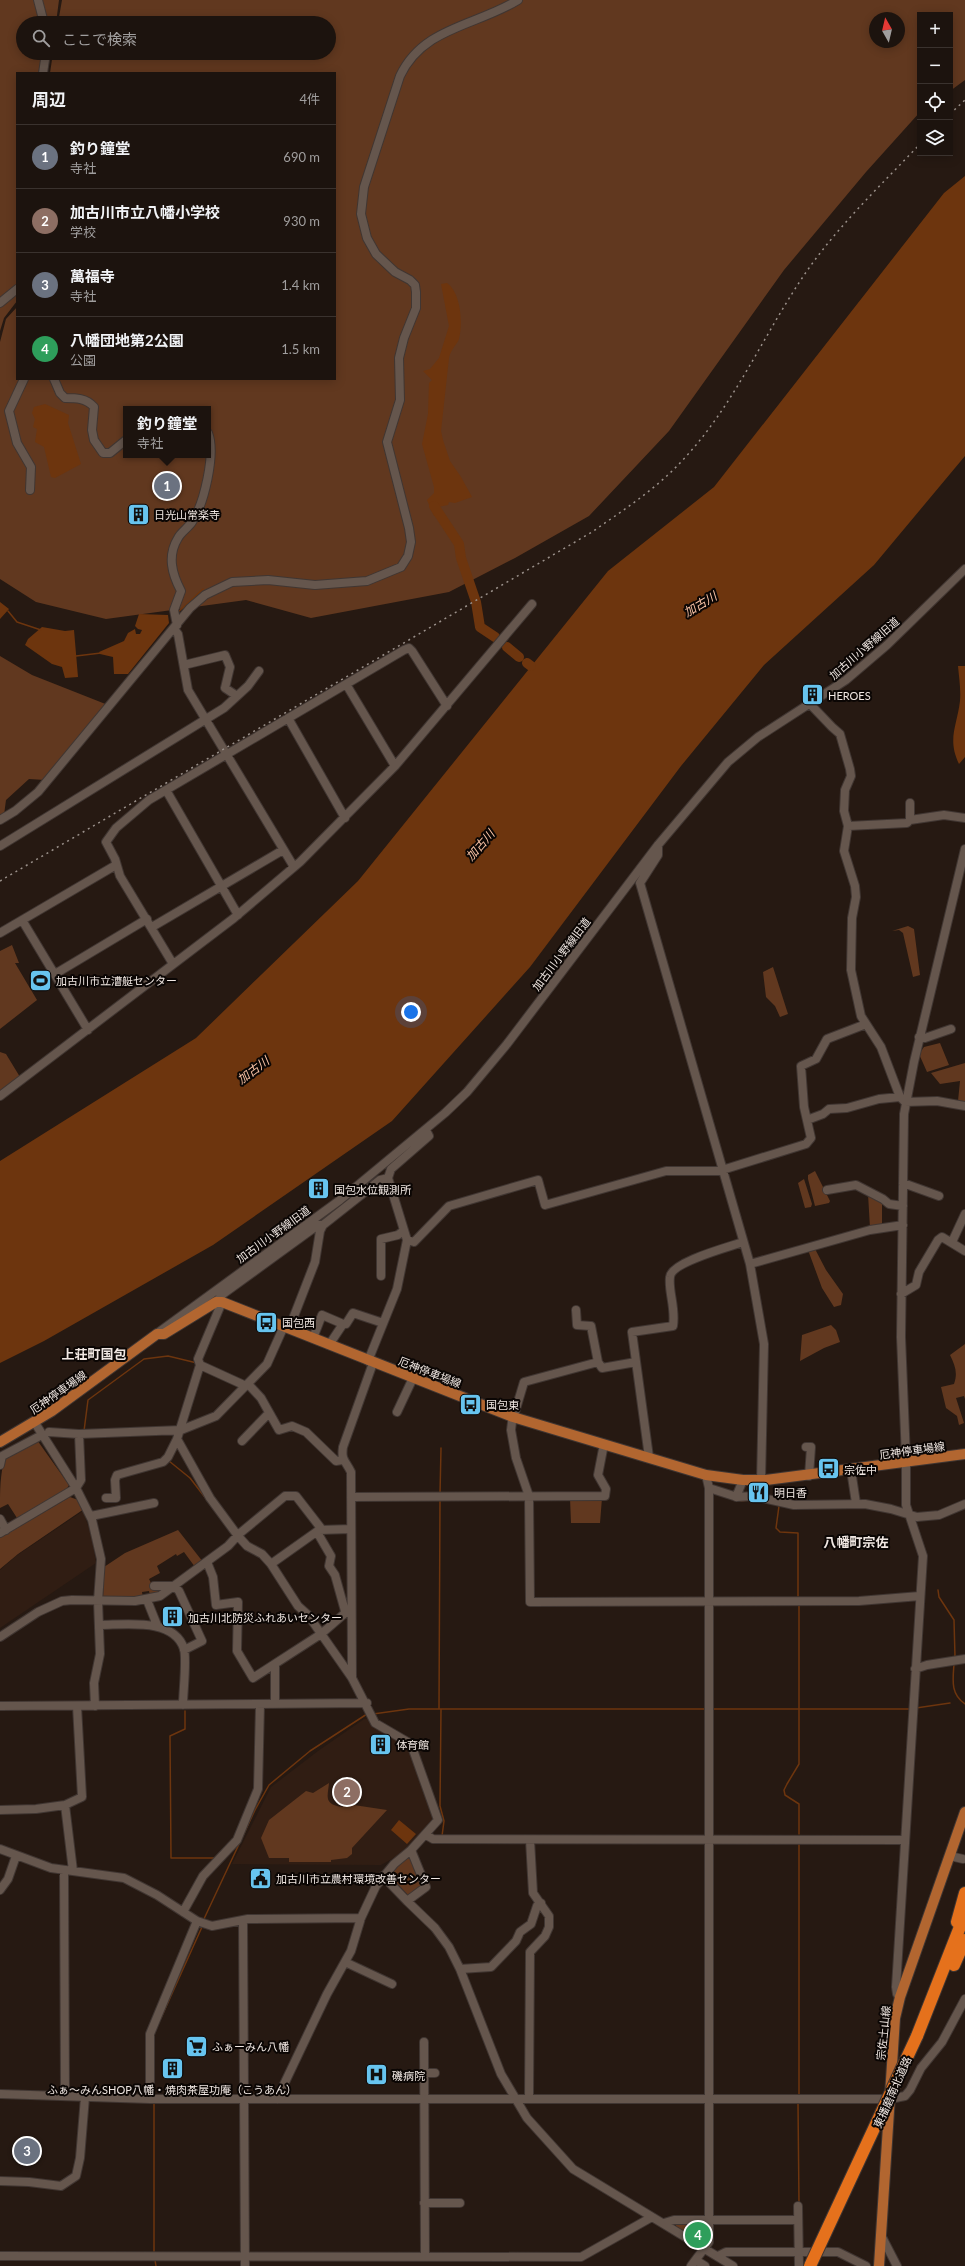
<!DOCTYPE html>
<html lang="ja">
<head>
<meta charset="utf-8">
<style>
	body { margin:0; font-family:Lato,"Noto Sans JP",sans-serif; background:#29201c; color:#f1f3f6 }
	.controls { position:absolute; right:12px; top:12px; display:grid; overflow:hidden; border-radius:0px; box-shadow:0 2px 10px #0003 }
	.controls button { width:36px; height:36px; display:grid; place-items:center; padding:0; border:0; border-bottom:1px solid #3a322e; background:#1c130e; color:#f1f3f6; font:20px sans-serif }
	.compass { position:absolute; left:869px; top:12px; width:36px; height:36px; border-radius:50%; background:#1c130e; box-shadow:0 2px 10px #0003; rotate:352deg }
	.you { position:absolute; left:411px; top:1012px; width:14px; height:14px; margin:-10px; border:3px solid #fff; border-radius:50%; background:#1a73e8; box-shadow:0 0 0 6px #1a73e833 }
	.badge { display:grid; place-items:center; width:26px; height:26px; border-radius:50%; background:#67c4ef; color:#fff; font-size:13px; font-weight:700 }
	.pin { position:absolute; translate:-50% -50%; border:2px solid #fff; box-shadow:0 1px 4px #0006 }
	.popup { position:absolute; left:123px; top:406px; width:88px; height:52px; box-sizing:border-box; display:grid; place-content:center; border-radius:0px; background:#1c130e; filter:drop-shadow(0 1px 3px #0005); font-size:13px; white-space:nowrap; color:#a09e9e }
	.popup b { font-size:15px; color:#f1f3f6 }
	.popup::after { content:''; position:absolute; left:50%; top:100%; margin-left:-8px; border:8px solid transparent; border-top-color:#1c130e }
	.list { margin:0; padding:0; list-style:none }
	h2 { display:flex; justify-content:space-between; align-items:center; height:52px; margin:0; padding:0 16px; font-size:17px }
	h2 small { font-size:13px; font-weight:400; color:#a09e9e }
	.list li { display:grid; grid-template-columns:26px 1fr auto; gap:12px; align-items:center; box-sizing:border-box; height:64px; padding:0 16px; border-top:1px solid #3a322e }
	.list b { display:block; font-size:15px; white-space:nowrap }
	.list p { margin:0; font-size:13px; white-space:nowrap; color:#a09e9e }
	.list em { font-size:13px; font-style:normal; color:#a09e9e }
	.icon { flex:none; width:22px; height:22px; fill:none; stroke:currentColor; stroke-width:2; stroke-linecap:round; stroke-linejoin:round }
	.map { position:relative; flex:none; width:965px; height:2266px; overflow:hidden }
	.search { position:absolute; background:#1c130e; box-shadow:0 2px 10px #0003; left:16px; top:16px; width:320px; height:44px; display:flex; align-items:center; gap:10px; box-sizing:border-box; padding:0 14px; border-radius:22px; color:#a09e9e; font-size:15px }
	.panel { position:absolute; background:#1c130e; box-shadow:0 2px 10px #0003; left:16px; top:72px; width:320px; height:308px; border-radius:0px }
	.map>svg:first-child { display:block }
</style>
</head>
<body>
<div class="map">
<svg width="965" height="2266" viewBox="0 0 965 2266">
	<rect width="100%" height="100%" fill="#261912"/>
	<path fill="#301d13" d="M83,1511l9,26 4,26 -96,65v-58l16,-14z
		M369,1718l39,27 26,72v4l-28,30 -25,14 -149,-1 39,-77 47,-36 46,-32z"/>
	<path fill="#61381f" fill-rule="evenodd" d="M0,0h59l-3,23h-33v30h28l-4,20h-30v228l-13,17 -4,13z
		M62,0h903v80l-15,11v-76h-30v97l-54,60 -82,98 -115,161 -80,85 -74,42 -66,34 -138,26 -65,-18 -140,19 -70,-17 -36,-23v-237l6,-23 11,-12v72h318v-306h-285l3,-20h276v-30h-271zM875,18h24v24h-24zM126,409h82v46h-82z
		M0,656l32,19 76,30 -63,75 -16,-1 -23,21 -2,15 -4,2z
		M908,926l6,3 6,46 -7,2 -10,-44 -4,-3 -7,1z
		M12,945l7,18h-4l22,37 -37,29v-78z
		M773,967l15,47 -8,3 -5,-11 -9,-9 -3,-25z
		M940,1043l9,22 -22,7 -8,-18 5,-7z
		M0,1052l6,2 14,23 -20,15z
		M965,1063v40l-7,-2 2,-20 -20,3 -9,-11z
		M815,1171l15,30 -1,2 -14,3 -7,-27v-4z
		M804,1179l8,25 -1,3 -6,1 -7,-25z
		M868,1194l17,9 -3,2v22l-12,1z
		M814,1247l12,23 17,24 -2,11 -7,2 -12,-19 -14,-38z
		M831,1325l5,5 4,12 -16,6 -24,13 2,-26z
		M965,1344v55l-1,-3 -8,2 8,25 -5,2 -2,-9 -11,-8 -5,-21 13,-3c4,-11 1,-19 -4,-29z
		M37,1440l32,45 -3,5 -49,28 -9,-14 -8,4c0,-17 0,-34 5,-51z
		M70,1497l8,3 6,9 -66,45 -18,15v-31z
		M570,1498h32l-2,25h-29z
		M178,1530l25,32 -8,5 -11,-15 -7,4 -1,-2 -19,12 3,7 -11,6 4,8 13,2 -16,7 -1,-5 -7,1 1,6 -40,1 1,-32 21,-14z
		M329,1783c-1,13 -6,21 13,24l5,-3 40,6 -35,38v6l-5,4 -16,2v2h-42v-4h-20l-8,-20 8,-18 37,-29 7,2z
		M407,1856l4,1 11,30 -13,9 -19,-20v-3z
		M676,2222l28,1 3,2v17l-3,2 -28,-17z"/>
	<path fill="#6d350e" d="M965,176v280l-91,109 -110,100 -83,101 -151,201 -138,154 -179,124 -169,96 -44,22v-202l196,-123 162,-157 250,-310 106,-84 230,-294z
		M447,283c14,10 16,40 12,56 -2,6 -8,9 -10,19l-8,73 2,9 7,21 11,16 11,20 -17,6 -6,-1 -1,3 -10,2 1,5 -5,4 -7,-16 7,-7v-6l-12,-43 6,-30 1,-31 3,-3 -9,-9 7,-2 9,-11 10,-32 -8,-42z
		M45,404l24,11 -1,8 13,41 -26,14 -4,-1 -7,-30 -9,-5 2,-13 -4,-2 2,-8 -3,-6 2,-6z
		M0,602l9,7 -9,10z
		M139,614l29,1 1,8 -41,51h-14l-1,-17 -13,-3 -1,-2 25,-11 4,-8 7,-4 1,5h4l2,-4 -4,-1 -3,-3z
		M42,627l23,4 9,-1 4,47 -13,1 -3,-11 -10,-3 -27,-19 3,-6z
		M958,666h7v91l-6,7c-12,-25 -2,-38 1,-63 1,-11 -1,-24 -2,-35z
		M399,1820l17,14 -9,10 -16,-14z"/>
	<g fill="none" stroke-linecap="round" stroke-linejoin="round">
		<path stroke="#6d350e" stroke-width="1.5" d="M8,611l9,11 24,8
			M177,613l26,-24
			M76,656l25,-3
			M84,1431l4,-31 56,-41 24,-3 29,7
			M169,1461l21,17 17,22
			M440,1494l1,-46
			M741,1501l8,-1
			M777,1505l2,1 -3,22 4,4 18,1v63
			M938,1590l1,7 15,23 1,37
			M799,1606v158l-12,20 -3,6 1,5 14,9v30
			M954,1664c-1,15 -4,30 11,40
			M916,1708l34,-5
			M439,1709l1,-209
			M441,1709l-1,97 4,15 -2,15
			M712,1709h198
			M185,1711v18l-15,7 1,122h45
			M373,1714l36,-5h297
			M203,1921l52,-111 14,-25 41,-34 57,-37
			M161,2018l41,-91
			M799,2094v-250
			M154,2102v152
			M798,2104l1,99
			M155,2260l1,6"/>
		<path stroke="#6d350e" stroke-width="10" d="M434,506l25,38 2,14 15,44 4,25 15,10
			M507,647l12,10
			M527,663l4,3"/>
		<defs>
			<path id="minor" d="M38,0l6,23
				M43,73l3,-20
				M0,303l17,-14
				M24,379l-15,32 8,32 14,24 -1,23
				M54,379l6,14 5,5c11,0 21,0 29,9l-2,23 2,10 9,13h7l16,-13
				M177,625l-3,-15 7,-19c-9,-17 -14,-35 -3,-53 3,-6 10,-10 14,-16 12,-18 24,-68 16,-89
				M174,629l4,5 10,56 106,177
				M184,665l41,-10 5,12 -5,21 12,8
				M346,684l49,82
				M810,704l22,23 8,7 10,35 1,7 -6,14 -1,21 4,15 -4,25 11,35 1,11 -4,21 -1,52 10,46 20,31 19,50 5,5 32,-1 28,5
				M288,718l57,100
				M166,790l72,125
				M0,820l15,-9 23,-19 152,-184 15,-13 27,-13 36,-2 47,5 52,-4 34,-14 7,-11 3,-14 -2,-14 -22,-86 13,-42 -1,-42 5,-20 12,-30v-16l-1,-7 -5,-5 -15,-8 -19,-18 -9,-16 -6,-24 3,-27 36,-111c23,-49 76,-50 118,-76
				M910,820v-17
				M848,826l59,-3 3,-3 34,-5 21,3
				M658,845v10l-18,28 110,381 14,80 -3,137
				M0,846l224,-138 24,-22 11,-15
				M22,920l66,110
				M152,927l131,-77
				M0,933l116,-68
				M173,964l-53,-88 -5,-17 -9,-17 10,-14 33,-28 255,-150 5,-2 3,3 35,55
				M55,974l92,-55
				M919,1037l6,1 26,-9
				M0,1096l234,-178 66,-56 95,-96 137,-162
				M807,1120l16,-6 6,-5 18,-1 32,-9 21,-2
				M903,1183l36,13
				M827,1190l29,-5 27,14 6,5 14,2
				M407,1240l-19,-62 3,-9 38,-33 -3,-6
				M952,1242l13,-28
				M750,1264l120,-34 33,-5
				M381,1276v-37l17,-4 5,-4
				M901,1294l15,-9 3,-13 19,-32 4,-3 23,14
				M216,1302l7,-8 95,-69h5l57,-45 8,-2
				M222,1302l-24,57 2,6 -23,74 33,59 28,38 9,10 15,8 9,10 27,42 10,9 44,63 23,45 36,21 27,76 -27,30 15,37 -19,14 28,27 14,19 11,22 41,105 26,44 46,51 160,97
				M576,1310l1,15 14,1 7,36
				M343,1324h3l7,-11 30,10
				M289,1329l26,-67 5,-31 3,-6
				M159,1332l181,-132 105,-87 22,-21 40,-48 151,-199 70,-83 30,-25 88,-57 41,-35 78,-76
				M313,1338l9,-23 21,9 -14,21
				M368,1361l29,-72 10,-49 7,2 35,-36 89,-26 7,25 121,-34h53l87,-27 5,-6 -7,-31 -3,-41 15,-7 11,-20 39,-15
				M636,1362l-34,6 -4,-6 -74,20 -12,40 -1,8 5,28 13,38 1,106 329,-1 61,-5
				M200,1365l46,21
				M248,1384l13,14 18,32 13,-4 14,6 30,29 6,-1
				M397,1412l16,-34
				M49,1432l30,2 102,-4 35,-14 51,-52 17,-38
				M79,1434l2,46 -5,8 16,32 9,39 -3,42 2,53 -6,29 1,23
				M242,1441l27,-28
				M806,1447h5l-2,29
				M649,1457l-17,-125 41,-6c3,-18 -5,-35 -3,-49 1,-15 59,-30 73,-35
				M0,1465l2,-9 36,-19
				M851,1470l5,33
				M709,1488l28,9 17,-1 40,9 71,-1 26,5 26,8 22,-2 26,-11
				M351,1497l254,-1 1,-7 -8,-14 6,-31
				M736,1497l7,-17
				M106,1498h10l-1,-18 2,-5 46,-13 5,-5 9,-18
				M91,1516l63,-13
				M0,1519l6,11
				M317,1532l14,24 -2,10 6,9 10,36
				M0,1533l76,-45 -41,-65
				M207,1562l6,15 3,28 22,-3 -1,49 16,27 68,-44 30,-26
				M271,1564l48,-34 32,-1
				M154,1586h20l5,5 23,50 -18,9
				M147,1600l10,25
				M99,1625c26,0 75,-8 85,24 3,11 -1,43 -1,56
				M0,1637l38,-25 24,-11 10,-1 63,1 25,-5 68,-50 11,-12 46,-38h11l24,31 -1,3
				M915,1669l12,-4 38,-6
				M352,1678l-1,-206c-6,-12 -10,-12 -8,-25l30,-84
				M275,1704v-40
				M0,1706l367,-3
				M0,1810l36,-1 29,-4
				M426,1835l7,4 472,1
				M0,1849l51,19 73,10 33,17 40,26 15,5 36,-7 113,-1
				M950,1856l13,3
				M64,1870l1,226
				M73,1871l-8,-66 17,-8 -5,-91
				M383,1876l24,25
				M0,1890l8,-11 8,-23
				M183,1912l20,-36 34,-36 21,-51 2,-84
				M243,1920l2,346
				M345,1962l47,22
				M460,1969l31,-2 25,-26 4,-9 11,-8 6,-18 4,-3
				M900,1997l-3,-3 -1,-7 27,-431 -17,-51v-47l-5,-121 3,-223 10,-52 51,-213
				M424,2042l1,215
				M424,2073h11
				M0,2094l150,5h740l15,-3 5,-6 11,-22 21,-26 23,-43
				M150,2099v-65l47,-113
				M277,2099l50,-105 24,-43 10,-33 15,-32 18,-22 17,-14
				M529,2099l1,-147 15,-16 4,-9v-11l-16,-23 -3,-53
				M0,2181l29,1 32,4 15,-10 4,-18 5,-61
				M424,2203h36
				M798,2206l1,60
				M664,2223l10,-3h124
				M881,2235l16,31
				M0,2256l581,1 71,-40
				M718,2256l8,-4h112l28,14
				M697,2261l8,5
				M691,2266l18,-24v-754l-3,-13"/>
			<path id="major" d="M0,1442l52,-31 105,-77h7l52,-32h6l291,115 193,58 37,5h23l199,-26
				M879,2266l16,-248 5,-21 65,-185"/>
			<path id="highway" d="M957,1922l8,-29
				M954,1965l11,-25
				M917,2036l48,-122"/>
		</defs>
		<use href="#minor" stroke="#403632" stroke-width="10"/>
		<use href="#major" stroke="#403632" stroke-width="12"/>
		<use href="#highway" stroke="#403632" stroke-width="14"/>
		<use href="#minor" stroke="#65564d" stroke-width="8"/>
		<use href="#major" stroke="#b26630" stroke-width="10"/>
		<use href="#highway" stroke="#e5711c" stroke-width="12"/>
		<path stroke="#9b918b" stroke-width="1.5" stroke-dasharray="2 4" stroke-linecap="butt" d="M950,114l15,-14
			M0,881l592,-349c30,-21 61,-41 86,-67 56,-57 86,-133 131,-197 32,-45 73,-84 111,-124"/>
		<defs>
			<path id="highway-bridge" d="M810,2266l107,-230"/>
		</defs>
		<use href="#highway-bridge" stroke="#403632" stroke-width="14" stroke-linecap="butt"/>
		<use href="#highway-bridge" stroke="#e5711c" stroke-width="12"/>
	</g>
	<defs>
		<symbol id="building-square" viewBox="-11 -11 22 22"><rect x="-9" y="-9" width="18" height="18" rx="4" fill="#67c4ef" stroke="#0b0604"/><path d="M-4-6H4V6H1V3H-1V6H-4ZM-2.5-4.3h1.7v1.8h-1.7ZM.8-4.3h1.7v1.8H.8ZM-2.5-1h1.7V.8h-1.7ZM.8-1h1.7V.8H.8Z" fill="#111"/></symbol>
		<symbol id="stadium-square" viewBox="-11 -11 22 22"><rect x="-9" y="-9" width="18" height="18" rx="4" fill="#67c4ef" stroke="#0b0604"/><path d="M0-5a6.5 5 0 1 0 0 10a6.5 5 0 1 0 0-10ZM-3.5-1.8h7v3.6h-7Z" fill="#111"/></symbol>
		<symbol id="bus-square" viewBox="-11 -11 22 22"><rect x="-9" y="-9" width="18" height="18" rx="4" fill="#67c4ef" stroke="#0b0604"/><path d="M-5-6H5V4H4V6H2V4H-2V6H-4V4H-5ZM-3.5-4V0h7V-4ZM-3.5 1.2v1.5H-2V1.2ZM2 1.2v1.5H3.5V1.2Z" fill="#111"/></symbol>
		<symbol id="restaurant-square" viewBox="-11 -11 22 22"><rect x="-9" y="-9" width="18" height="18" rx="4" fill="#67c4ef" stroke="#0b0604"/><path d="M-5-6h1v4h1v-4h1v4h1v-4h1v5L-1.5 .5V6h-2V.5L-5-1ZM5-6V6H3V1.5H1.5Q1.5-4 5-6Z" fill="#111"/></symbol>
		<symbol id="civic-square" viewBox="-11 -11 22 22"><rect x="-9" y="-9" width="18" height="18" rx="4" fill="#67c4ef" stroke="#0b0604"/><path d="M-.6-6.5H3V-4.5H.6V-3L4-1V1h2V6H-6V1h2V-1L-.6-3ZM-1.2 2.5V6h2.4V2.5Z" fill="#111"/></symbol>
		<symbol id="supermarket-square" viewBox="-11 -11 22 22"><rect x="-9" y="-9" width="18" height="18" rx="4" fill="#67c4ef" stroke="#0b0604"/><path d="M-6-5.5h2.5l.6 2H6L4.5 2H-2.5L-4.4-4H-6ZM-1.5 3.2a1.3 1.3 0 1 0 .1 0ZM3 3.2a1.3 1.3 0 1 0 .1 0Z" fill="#111"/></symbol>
		<symbol id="hospital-square" viewBox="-11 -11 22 22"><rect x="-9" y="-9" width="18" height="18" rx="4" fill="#67c4ef" stroke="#0b0604"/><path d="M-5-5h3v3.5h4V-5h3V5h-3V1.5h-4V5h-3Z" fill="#111"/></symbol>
	</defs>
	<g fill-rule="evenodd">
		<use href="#building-square" x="126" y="502" width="25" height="25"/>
		<use href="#building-square" x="800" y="682" width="25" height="25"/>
		<use href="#stadium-square" x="28" y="968" width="25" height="25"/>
		<use href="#building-square" x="306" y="1176" width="25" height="25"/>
		<use href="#bus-square" x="254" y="1310" width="25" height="25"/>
		<use href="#bus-square" x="458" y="1392" width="25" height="25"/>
		<use href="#bus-square" x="816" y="1456" width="25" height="25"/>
		<use href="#restaurant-square" x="746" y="1480" width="25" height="25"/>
		<use href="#building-square" x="160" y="1604" width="25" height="25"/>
		<use href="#building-square" x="368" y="1732" width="25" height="25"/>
		<use href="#civic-square" x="248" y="1866" width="25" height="25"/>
		<use href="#supermarket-square" x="184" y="2034" width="25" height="25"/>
		<use href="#building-square" x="160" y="2056" width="25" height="25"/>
		<use href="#hospital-square" x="364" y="2062" width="25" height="25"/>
	</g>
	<g text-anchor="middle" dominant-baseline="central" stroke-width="4" stroke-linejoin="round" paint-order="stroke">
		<g font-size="11" fill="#f0e7e2" stroke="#0b0604" text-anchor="start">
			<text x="154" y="514">日光山常楽寺</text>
			<text x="828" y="695">HEROES</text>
			<text x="56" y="980">加古川市立漕艇センター</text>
			<text x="334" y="1189">国包水位観測所</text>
			<text x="282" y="1322">国包西</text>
			<text x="486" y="1404">国包東</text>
			<text x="844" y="1469">宗佐中</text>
			<text x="774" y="1492">明日香</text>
			<text x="188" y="1617">加古川北防災ふれあいセンター</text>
			<text x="396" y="1744">体育館</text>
			<text x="276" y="1878">加古川市立農村環境改善センター</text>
			<text x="212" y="2046">ふぁーみん八幡</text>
			<text x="392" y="2075">磯病院</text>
			<text x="172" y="2089" text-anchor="middle">ふぁ～みんSHOP八幡・焼肉茶屋功庵（こうあん）</text>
		</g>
		<g font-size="11" fill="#f0e7e2" stroke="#0b0604">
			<text transform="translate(864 648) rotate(-41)">加古川小野線旧道</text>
			<text transform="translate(561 954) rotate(-53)">加古川小野線旧道</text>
			<text transform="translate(273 1234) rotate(-36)">加古川小野線旧道</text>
			<text transform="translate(430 1372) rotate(21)">厄神停車場線</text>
			<text transform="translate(58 1392) rotate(-35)">厄神停車場線</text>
			<text transform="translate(912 1450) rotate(-8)">厄神停車場線</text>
			<text transform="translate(883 2033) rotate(-84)">宗佐土山線</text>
			<text transform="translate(892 2092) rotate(-66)">東播磨南北道路</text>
		</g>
		<g font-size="12" font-style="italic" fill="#fdc6a8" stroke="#0b0604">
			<text transform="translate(700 604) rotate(-31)">加古川</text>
			<text transform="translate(480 845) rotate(-49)">加古川</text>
			<text transform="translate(253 1070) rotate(-37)">加古川</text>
		</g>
		<g font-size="13" font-weight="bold" fill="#f0e7e2" stroke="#0b0604">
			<text x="94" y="1354">上荘町国包</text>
			<text x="856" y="1542">八幡町宗佐</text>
		</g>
	</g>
</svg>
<div class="controls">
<button>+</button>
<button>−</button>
<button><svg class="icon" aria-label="locate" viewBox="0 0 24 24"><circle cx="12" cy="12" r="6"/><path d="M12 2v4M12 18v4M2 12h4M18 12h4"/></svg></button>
<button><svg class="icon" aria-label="layers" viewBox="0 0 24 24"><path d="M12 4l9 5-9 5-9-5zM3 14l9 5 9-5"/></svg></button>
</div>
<svg class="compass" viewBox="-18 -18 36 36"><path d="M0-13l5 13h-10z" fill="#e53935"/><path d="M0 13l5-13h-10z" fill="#a09e9e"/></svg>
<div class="you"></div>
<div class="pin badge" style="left:167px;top:486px;background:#6b7280">1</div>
<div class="popup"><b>釣り鐘堂</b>寺社</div>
<div class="pin badge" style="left:347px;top:1792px;background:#8d6e63">2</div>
<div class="pin badge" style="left:27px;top:2151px;background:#6b7280">3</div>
<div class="pin badge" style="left:698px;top:2235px;background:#2e9e5b">4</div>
<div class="search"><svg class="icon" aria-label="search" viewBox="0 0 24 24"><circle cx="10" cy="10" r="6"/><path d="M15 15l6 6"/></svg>ここで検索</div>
<section class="panel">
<h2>周辺<small>4件</small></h2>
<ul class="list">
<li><span class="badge" style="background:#6b7280">1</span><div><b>釣り鐘堂</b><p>寺社</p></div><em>690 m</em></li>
<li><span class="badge" style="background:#8d6e63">2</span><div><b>加古川市立八幡小学校</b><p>学校</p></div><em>930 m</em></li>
<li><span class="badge" style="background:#6b7280">3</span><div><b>萬福寺</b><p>寺社</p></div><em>1.4 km</em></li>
<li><span class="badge" style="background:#2e9e5b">4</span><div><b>八幡団地第2公園</b><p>公園</p></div><em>1.5 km</em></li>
</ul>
</section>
</div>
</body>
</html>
